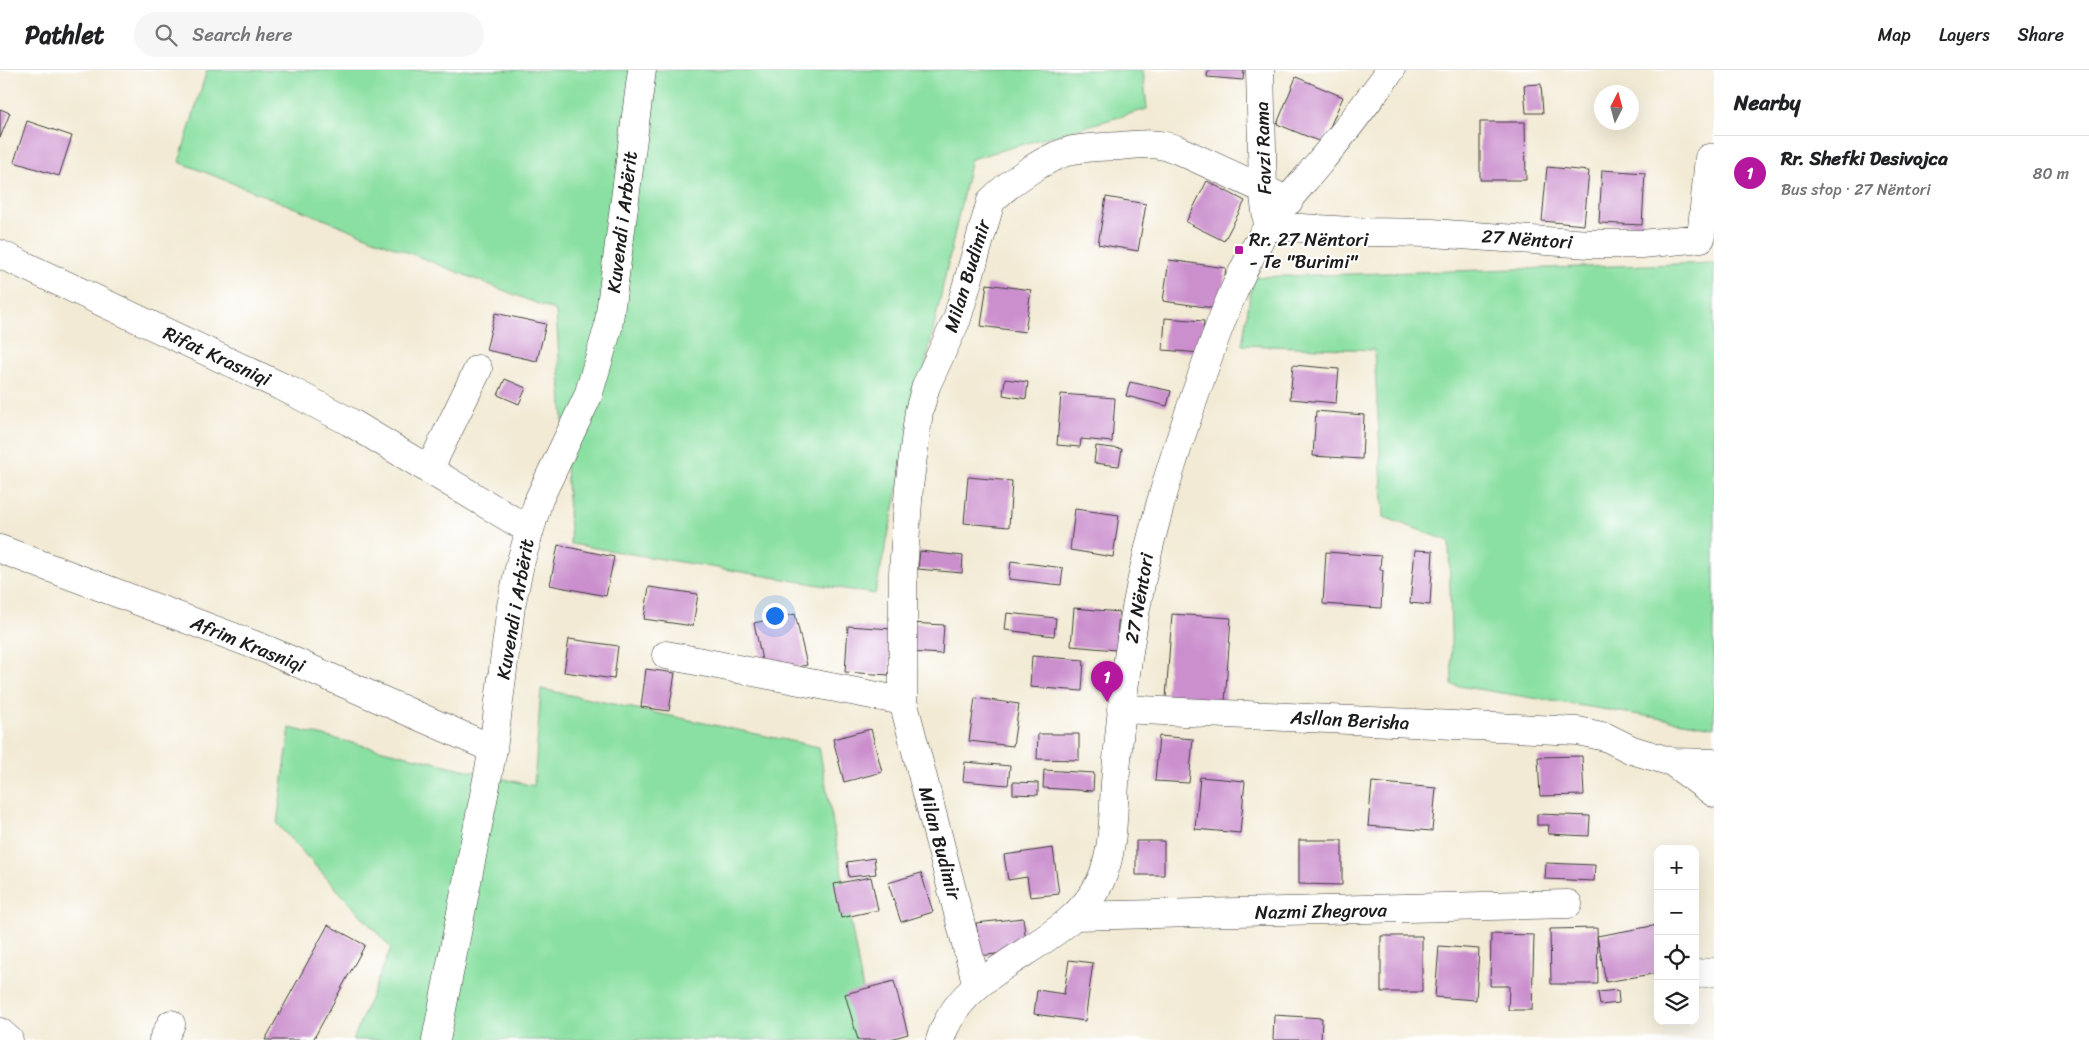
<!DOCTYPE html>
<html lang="en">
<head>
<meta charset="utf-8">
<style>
	body { margin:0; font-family:Sriracha,sans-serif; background:#f6f6f6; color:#202124 }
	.controls { position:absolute; right:15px; bottom:15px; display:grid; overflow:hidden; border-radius:10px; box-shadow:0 5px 20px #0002 }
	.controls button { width:45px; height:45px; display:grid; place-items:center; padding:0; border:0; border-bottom:1px solid #e0e0e0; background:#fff; color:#202124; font:25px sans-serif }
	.compass { position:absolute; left:1594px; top:15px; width:45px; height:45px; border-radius:50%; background:#fff; box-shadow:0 5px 20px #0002; rotate:6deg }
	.you { position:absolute; left:774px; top:545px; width:18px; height:18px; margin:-12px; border:4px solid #fff; border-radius:50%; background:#1a73e8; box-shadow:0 0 0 8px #1a73e833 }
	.badge { display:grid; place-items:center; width:32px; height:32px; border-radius:50%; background:#b5179e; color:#fff; font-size:16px; font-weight:700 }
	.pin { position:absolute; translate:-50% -41px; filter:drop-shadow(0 1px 2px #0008) }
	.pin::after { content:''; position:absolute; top:26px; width:18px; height:15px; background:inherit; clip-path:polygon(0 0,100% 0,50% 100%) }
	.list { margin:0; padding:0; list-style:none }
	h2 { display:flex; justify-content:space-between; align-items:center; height:65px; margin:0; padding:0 20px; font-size:21px }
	h2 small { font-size:16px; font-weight:400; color:#757577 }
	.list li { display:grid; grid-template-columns:32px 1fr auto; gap:15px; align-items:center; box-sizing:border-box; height:75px; padding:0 20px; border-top:1px solid #e0e0e0 }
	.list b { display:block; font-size:19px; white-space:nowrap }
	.list p { margin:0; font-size:16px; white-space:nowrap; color:#757577 }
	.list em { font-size:16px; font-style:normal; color:#757577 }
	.icon { flex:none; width:28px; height:28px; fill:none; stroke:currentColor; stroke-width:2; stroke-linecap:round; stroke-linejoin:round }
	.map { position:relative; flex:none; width:1714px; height:970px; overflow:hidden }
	header { display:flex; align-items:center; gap:30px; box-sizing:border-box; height:70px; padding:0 25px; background:#fff; border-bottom:1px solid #e0e0e0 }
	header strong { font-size:24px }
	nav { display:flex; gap:28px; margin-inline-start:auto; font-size:18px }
	.search { width:350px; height:45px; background:#f6f6f6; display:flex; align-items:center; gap:12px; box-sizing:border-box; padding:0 18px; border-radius:28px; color:#757577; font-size:19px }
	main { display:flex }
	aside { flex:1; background:#fff }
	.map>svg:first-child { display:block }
</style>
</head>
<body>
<header>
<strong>Pathlet</strong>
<div class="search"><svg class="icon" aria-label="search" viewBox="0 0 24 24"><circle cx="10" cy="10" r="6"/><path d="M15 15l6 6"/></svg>Search here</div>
<nav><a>Map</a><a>Layers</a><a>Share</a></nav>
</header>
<main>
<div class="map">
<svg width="1714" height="970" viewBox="0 0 1714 970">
	<rect width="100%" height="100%" fill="#fff"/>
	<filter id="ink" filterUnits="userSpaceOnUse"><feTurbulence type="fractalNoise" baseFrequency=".02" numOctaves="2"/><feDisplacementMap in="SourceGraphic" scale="10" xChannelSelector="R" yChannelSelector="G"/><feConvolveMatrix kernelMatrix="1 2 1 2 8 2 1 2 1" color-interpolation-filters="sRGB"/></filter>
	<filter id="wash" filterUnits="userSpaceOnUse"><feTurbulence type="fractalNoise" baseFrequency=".0096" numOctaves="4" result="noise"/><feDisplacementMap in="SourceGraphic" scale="20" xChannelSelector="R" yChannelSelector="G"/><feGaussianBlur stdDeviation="1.12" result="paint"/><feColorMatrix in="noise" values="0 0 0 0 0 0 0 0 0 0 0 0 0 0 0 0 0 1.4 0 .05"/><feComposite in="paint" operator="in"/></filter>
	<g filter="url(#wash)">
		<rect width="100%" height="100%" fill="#f2ead4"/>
		<path fill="#8ae0a2" stroke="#537e5f" d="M207,0h936l4,39 -176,50 -96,435 -304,-50 -15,-233 -377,-149z
			M1714,193v464l-262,-42 -3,-144 -65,-24 -10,-167 -132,-5 11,-68z
			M541,619l278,58 53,293h-519l38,-92 -114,-124 13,-96 244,58z"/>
		<g id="blocks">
			<path fill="#cb8fcd" d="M1208,0h36l-1,10 -36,-3z
				M1296,7l47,20 -20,46 -46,-19z
				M1541,14l2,29h-17l-2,-28z
				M0,39l10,4 -10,25z
				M27,51l45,15 -13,40 -45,-14z
				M1480,52h45l1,58h-46z
				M1547,97l42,4 -5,54 -42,-4z
				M1602,100l43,3 -3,52 -43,-2z
				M1207,111l38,20 -21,40 -38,-19z
				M1106,127l40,7 -8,47 -40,-7z
				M1169,190l57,8 -6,41 -57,-8z
				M987,214l44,6 -6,42 -44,-6z
				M495,243l51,11 -9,37 -51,-11z
				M1165,248l39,3 -3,32 -38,-3z
				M1293,295l46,4 -3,34 -46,-4z
				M505,309l21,9 -7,16 -21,-9z
				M1005,309l23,3 -2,17 -23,-4z
				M1130,312l41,9 -4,15 -41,-10z
				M1061,324l54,4 -3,44 -31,-3 -1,8 -23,-2z
				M1316,341l48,4 -2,44 -49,-3z
				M1096,376l26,3 -3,17 -25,-3z
				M968,407l44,4 -3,46 -45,-4z
				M1075,439l44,6 -6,42 -43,-7z
				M558,475l56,12 -8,39 -56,-11z
				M1415,480l18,1 -3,54 -20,-2z
				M920,481l43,5 -1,17 -44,-4z
				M1326,482l55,4 -1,14h3l-2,38 -58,-4z
				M1011,491l52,7 -2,17 -52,-6z
				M649,517l49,7 -5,32 -49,-7z
				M1074,538l45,4 -3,38 -45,-4z
				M1007,543l49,5 -2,18 -49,-6z
				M795,544l12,51 -42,9 -11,-51z
				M1172,544l59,4 -7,98 -59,-4z
				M911,553l33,2 -2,29 -33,-2z
				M848,556l44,3 -3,46 -44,-3z
				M569,569l49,7 -4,33 -50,-7z
				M1032,586l52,4 -2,31 -52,-4z
				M646,599l29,4 -6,38 -28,-4z
				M975,628l44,6 -6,42 -44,-5z
				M871,659l11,43 -38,10 -11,-43z
				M1038,664h41v26l-42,-1z
				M1159,666l34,3 -4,44 -34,-2z
				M1582,686l2,39 -44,1 -2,-39z
				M965,692l45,4 -2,19 -45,-4z
				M1044,700l50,3 -1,18 -50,-3z
				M1200,707l45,4 -5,52 -45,-4z
				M1013,712l25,1v12l-25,-1z
				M1372,712l64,6 -4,43 -64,-5z
				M1537,744l53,2 -1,20 -41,-2 1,-9h-12z
				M1299,770h43v45l-43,-1z
				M1136,771h28v34h-28z
				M1053,778l6,46 -29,3 -3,-20 -19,3 -4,-25z
				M874,788l2,16 -27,3 -2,-15z
				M1546,793l49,2 -1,16 -49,-2z
				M921,803l12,39 -32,10 -13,-39z
				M871,807l7,33 -37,8 -7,-34z
				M1023,848l4,32 -47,6 -4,-33z
				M328,855l37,20 -52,95h-48z
				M1658,855v48l-52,9 -9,-46z
				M1597,858l1,56h-47l-1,-55z
				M1491,864l43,1 -2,75h-24l1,-24h-19z
				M1381,866h41v56h-41z
				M1439,876l40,3 -3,51 -41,-3z
				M1069,890l24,3 -8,58 -51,-7 3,-24 27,4z
				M894,911l14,53 -21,6h-29l-13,-46z
				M1618,920l1,13 -19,2 -2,-13z
				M1274,945l48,3 -1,22h-48z"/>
		</g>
	</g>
	<g filter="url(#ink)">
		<use href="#blocks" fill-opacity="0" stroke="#3c3b38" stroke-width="1"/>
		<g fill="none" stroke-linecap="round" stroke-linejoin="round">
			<defs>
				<path id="minor" d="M1260,0l3,119 5,37 100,6 64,1 157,11h53l59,-6 8,-80h5
					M0,184l295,139 55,29 179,108
					M429,400l49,-101
					M0,479l268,101 225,99
					M666,585l237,46 74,285
					M903,631v-128l6,-86 10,-76 7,-25 31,-67 34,-118c19,-19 56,-45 82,-51 15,-3 31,-3 46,-4 21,-2 38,-4 57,3l113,52
					M1121,639l457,22 28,6 26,13 40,12 42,1
					M1672,692l42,31
					M1075,846l493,-12
					M1699,904l15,-2
					M0,962l9,8
					M163,970l8,-16
					M436,970l57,-291 18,-143 9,-42 19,-65 49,-103 20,-68 34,-258
					M940,970c24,-78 125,-88 160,-158 14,-29 13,-67 15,-99 4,-48 8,-96 16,-144 13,-89 39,-173 69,-258 18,-53 37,-106 67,-153 16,-25 38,-47 56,-70 24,-28 46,-59 68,-88"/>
			</defs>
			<use href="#minor" stroke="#3c3b38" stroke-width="29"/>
			<use href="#minor" stroke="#fff" stroke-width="28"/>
		</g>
	</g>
	<rect fill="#b5179e" stroke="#fff" stroke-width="2" x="1234" y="175" width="10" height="10" rx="2.5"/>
	<g text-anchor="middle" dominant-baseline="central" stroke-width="4" stroke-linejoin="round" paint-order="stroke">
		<g font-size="19" fill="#1c1c1c" stroke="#fff">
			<text transform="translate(1263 78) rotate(-92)">Favzi Rama</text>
			<text transform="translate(622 152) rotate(-83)">Kuvendi i Arbërit</text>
			<text transform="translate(1527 169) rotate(4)">27 Nëntori</text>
			<text transform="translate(967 206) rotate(-73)">Milan Budimir</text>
			<text transform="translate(217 286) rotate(25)">Rifat Krasniqi</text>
			<text transform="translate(1139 528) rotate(-80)">27 Nëntori</text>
			<text transform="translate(515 539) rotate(-80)">Kuvendi i Arbërit</text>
			<text transform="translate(248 574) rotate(22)">Afrim Krasniqi</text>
			<text transform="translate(1350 650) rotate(3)">Asllan Berisha</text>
			<text transform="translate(940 773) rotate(75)">Milan Budimir</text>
			<text transform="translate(1321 841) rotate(-1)">Nazmi Zhegrova</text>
		</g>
		<g font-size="19" fill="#1c1c1c" stroke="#fff" text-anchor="start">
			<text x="1249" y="169">Rr. 27 Nëntori<tspan x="1249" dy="22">- Te "Burimi"</tspan></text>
		</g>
	</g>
</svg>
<div class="controls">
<button>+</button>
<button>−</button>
<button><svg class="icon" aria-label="locate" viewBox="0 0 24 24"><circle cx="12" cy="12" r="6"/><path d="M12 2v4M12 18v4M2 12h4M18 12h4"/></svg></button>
<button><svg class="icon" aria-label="layers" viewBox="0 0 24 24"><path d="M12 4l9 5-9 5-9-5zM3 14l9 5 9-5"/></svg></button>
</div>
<svg class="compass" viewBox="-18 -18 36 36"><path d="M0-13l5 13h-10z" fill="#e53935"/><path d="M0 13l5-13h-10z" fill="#757577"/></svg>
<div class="you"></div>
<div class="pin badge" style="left:1107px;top:632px">1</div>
</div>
<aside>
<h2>Nearby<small></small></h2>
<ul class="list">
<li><span class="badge">1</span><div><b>Rr. Shefki Desivojca</b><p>Bus stop · 27 Nëntori</p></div><em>80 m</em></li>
</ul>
</aside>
</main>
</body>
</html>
